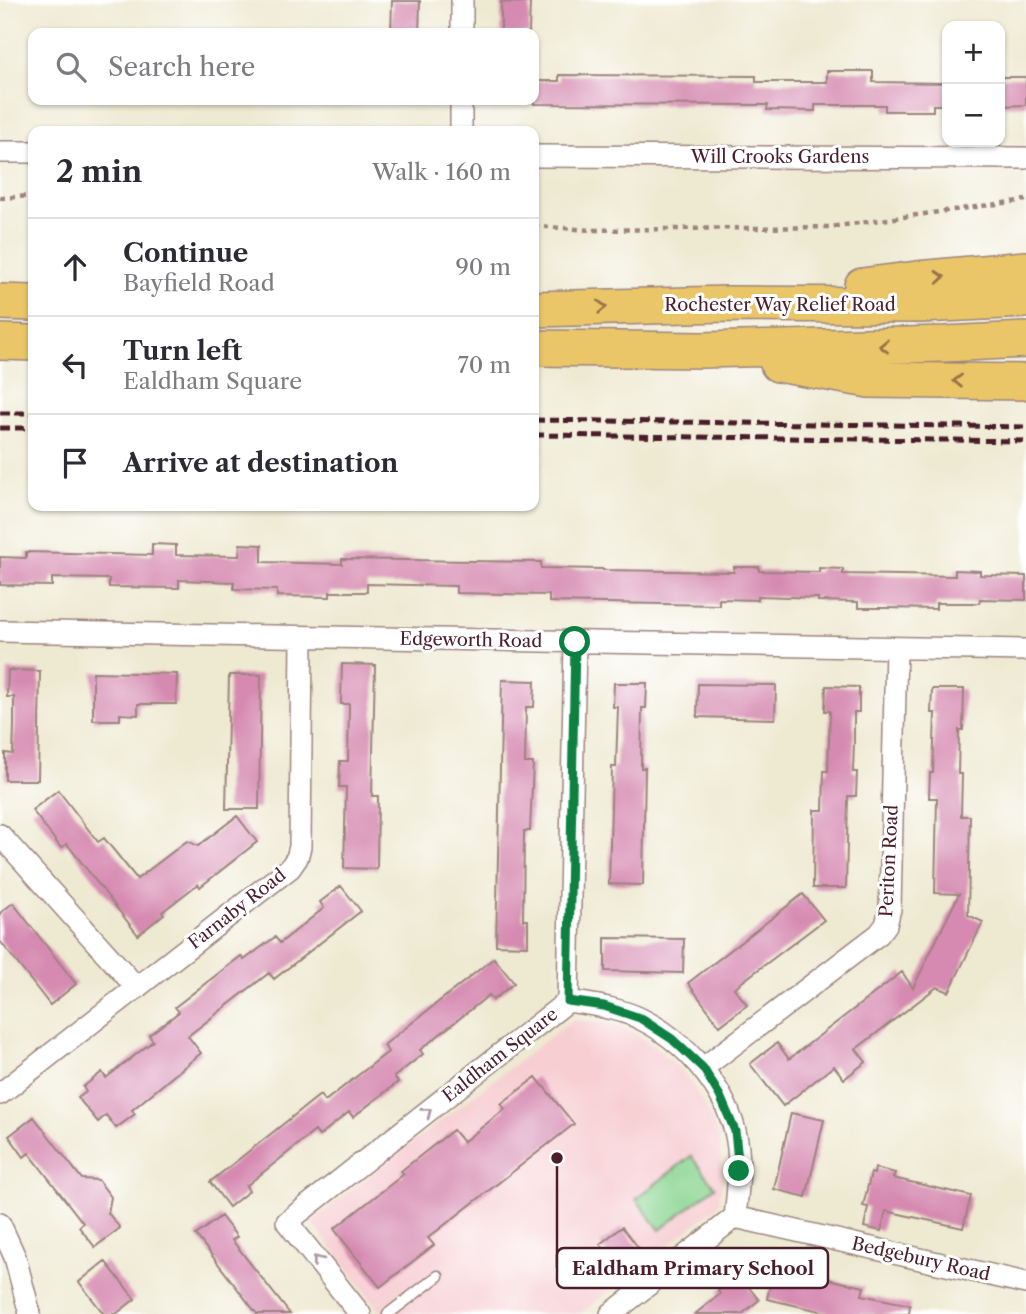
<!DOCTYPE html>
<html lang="en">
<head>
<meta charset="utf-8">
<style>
	body { margin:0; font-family:"Libre Caslon Text",serif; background:#f7f7f7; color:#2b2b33 }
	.controls { position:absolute; right:21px; top:21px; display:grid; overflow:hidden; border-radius:14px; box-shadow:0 2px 5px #0004 }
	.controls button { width:63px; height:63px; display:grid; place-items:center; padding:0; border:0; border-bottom:2px solid #e1e1e2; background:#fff; color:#2b2b33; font:35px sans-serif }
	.stop { position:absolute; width:21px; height:21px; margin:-16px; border:5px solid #0b8043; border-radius:50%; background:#fff }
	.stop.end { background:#0b8043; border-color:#fff; box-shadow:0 2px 7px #0008 }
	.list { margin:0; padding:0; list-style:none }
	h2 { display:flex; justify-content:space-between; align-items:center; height:91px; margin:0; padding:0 28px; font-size:30px }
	h2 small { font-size:23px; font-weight:400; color:#7c7c81 }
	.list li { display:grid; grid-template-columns:46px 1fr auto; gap:21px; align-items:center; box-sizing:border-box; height:98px; padding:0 28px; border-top:2px solid #e1e1e2 }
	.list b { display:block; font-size:26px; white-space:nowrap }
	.list p { margin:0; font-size:23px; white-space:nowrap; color:#7c7c81 }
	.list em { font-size:23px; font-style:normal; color:#7c7c81 }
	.icon { flex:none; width:38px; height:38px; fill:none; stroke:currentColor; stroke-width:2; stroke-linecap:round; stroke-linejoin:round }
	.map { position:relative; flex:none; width:1026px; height:1314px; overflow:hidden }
	.search { position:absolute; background:#fff; box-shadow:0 2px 5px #0004; left:28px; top:28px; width:511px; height:77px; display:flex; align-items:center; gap:18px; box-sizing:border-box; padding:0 24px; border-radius:14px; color:#7c7c81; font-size:26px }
	.panel { position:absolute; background:#fff; box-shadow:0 2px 5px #0004; left:28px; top:126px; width:511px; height:385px; border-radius:14px }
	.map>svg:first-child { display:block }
</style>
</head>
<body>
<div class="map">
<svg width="1026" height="1314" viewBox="0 0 1026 1314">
	<rect width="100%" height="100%" fill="#fff"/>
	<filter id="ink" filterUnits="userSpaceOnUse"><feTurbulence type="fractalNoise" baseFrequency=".0143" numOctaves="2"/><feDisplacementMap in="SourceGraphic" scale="14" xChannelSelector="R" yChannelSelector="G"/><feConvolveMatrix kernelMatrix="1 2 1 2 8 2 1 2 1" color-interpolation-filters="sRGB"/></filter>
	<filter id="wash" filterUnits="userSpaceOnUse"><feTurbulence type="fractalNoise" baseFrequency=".00686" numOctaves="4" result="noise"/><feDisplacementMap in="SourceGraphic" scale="28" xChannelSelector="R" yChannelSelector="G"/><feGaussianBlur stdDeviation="1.57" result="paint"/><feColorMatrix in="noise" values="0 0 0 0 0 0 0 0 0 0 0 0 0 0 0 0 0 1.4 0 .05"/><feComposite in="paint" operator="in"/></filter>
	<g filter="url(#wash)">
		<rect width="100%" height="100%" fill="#eee9d1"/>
		<path fill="#f7cfd3" d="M572,1020l32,3 28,8 27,19 26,24 19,30 15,34 4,40 -5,28 -138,108h-198l-71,-93z"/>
		<path fill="#8cd693" stroke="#6b7a5f" stroke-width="2" d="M691,1156l24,31 -55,43 -24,-31z"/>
		<g id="blocks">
			<path fill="#d68ab1" d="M392,1h28l-1,32h-28z
				M501,2l29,1 -1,30h-28z
				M827,71h46v11l74,1v22h-14v6h-48v-6h-70v6l-48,-1 1,-5 -234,-1v-23h25v-6l197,1v6h71z
				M1000,77h26v28l-26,1z
				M152,544l24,1v10l63,1 1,-12 22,1v17l80,2v-5l199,3v6l62,1v1l131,2v-5h25v4l60,1v-4l24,1v5l112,2v-6l25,1v4l46,1v24l-46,-1 -1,4h-43v6l-51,-1h-27v-6l-40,-1v-3l-60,-2v4l-39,-1v6l-170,-3v-7l-93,-2v-7l-89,-2v8h-37v5l-53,-1v-6l-43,-1v-7l-55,-2v8l-70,-1v-8l-57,-1v8l-52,-1v-28l26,1v-6l126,3z
				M342,664l33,1 -3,131h6l-1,73 -33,-1 2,-81h-7l1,-26h8l1,-57h-8z
				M8,670l32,1 -2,109h-33v-27l8,1 1,-29v-28h-7z
				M93,672l84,2 -1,30h-38v11l-18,-1v6h-27z
				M229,675h32l-2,134h-33z
				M502,680l33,1 -1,26h-8l-1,56h8l-3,68h-6l-1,89h5v26l-32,-1z
				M614,683h33l-1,25h-4l-1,60h4l-2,117 -34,-1 3,-117h4l2,-60h-5z
				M698,684l78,1 -1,34 -78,-2z
				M826,686l33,1v25h-5v30l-1,30h4l-1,24h-8l-2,92h-33l1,-78h9l1,-39h4l2,-60h-5z
				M932,689h32l-1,41h-4l-1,44h4l-1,42h9l-2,99 15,7 -34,70 -12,-5 -81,62 10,13 -22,17 -10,-13 -51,40 -33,-42 27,-21 12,16 113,-87 11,16 46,-94 -24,-1 2,-95h-8l1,-25h3l2,-60h-4z
				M58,790l40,52 6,-4 33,41 50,-38 11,5 39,-30 20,26 -57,45 -2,-3 -36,28 2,2 -26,21 -71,-91 -6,4 -29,-38z
				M341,886l20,25 -87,68 -5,-6 -81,63 13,17 -69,57 3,4 -19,14 -10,-13 -8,7 -20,-24 8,-6 -3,-5 19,-15 4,6 47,-37 -4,-6 30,-23 -4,-5 66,-51 3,4 31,-23 5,6 44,-35 -4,-6z
				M803,894l21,26 -90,68 13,17 -27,21 -32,-43z
				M13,903l63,81 -26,21 -50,-64v-28z
				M605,938l79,1 -1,34 -78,-2z
				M494,958l20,25 -21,17 -4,-5 -69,55 3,4 -29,23 4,5 -45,35 -4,-5 -30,24 -4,-5 -69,55 3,5 -20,16 -19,-25 110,-87 5,6 63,-49 -4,-7z
				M536,1077l38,47 -146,114 6,7 -54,42 -46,-58 70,-55 -3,-3 52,-41 10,12 42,-33 -4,-5z
				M791,1113l33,7 -18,77 -32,-8z
				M34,1117l48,62 16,1 13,17 -3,16 12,15 -25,19 -16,-20 4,-4 -54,-70 -5,4 -15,-21z
				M875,1168l20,5 -2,5 78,18 -8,32 -77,-17 -5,20 -17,-4 4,-20 -5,-1 8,-33 3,1z
				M221,1216l16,21 -5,3 58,74h-33l-61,-79z
				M622,1227l20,25 -23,17 -19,-25z
				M105,1261l30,38 -19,15h-12l-25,-32z
				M774,1267l90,20 -2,8 48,10 -1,9h-76l-66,-15z
				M739,1275l20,25 -17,14h-47l25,-20 -2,-3z"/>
		</g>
	</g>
	<g filter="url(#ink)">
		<use href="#blocks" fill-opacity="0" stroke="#9c847e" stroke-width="2"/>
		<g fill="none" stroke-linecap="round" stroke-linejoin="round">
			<defs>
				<path id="service" d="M388,1314l50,-38"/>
				<path id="minor" d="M462,33v-33
					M461,131v-31
					M0,152h33
					M534,156l492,2
					M0,631l1026,19
					M0,835l137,153
					M568,1001l7,-359
					M703,1068l176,-134 7,-9 4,-16 6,-261
					M0,1094l290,-226 7,-10 3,-11 2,-210
					M735,1217l291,66
					M0,1224l15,33 15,57
					M360,1314l-73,-92 281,-221c24,4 51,7 73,18 43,21 82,66 94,112 7,28 3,58 0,86l-124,97"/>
				<path id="trunk" d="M862,286l55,-7 109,-10
					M0,302l33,1
					M534,309l193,-5 194,1 105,-5
					M0,342l33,1
					M534,348l168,2 243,-6 81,-4
					M778,364l91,16 157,2"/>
			</defs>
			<use href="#service" stroke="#9c847e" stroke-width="13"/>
			<use href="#minor" stroke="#9c847e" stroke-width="24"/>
			<use href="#trunk" stroke="#9c847e" stroke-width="38"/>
			<path stroke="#9c847e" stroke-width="4.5" stroke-dasharray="5 5" stroke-linecap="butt" d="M0,198l33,-2
				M534,226l57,4 239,-3 196,-27"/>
			<use href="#service" stroke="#fff" stroke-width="10"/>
			<use href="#minor" stroke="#fff" stroke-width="21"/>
			<use href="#trunk" stroke="#eac669" stroke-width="35"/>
			<path stroke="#4a1f2b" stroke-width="5" stroke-dasharray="10 5" stroke-linecap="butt" d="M0,413h33
				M534,420l492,7
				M0,428h33
				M534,435l492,6"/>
		</g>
		<defs><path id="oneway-chevron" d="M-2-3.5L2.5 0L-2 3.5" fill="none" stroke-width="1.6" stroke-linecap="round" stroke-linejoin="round" transform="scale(1.75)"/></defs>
		<g stroke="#9a724a">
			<use href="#oneway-chevron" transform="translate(940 277) rotate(-5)"/>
			<use href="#oneway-chevron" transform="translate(602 307) rotate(-2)"/>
			<use href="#oneway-chevron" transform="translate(884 346) rotate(179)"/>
			<use href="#oneway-chevron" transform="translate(958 381) rotate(-179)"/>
		</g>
		<g stroke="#ae9aa0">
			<use href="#oneway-chevron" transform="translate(427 1112) rotate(-38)"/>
			<use href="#oneway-chevron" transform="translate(317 1260) rotate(-128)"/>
		</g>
	</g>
	<g fill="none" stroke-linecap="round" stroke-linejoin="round" filter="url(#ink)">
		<path stroke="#0b8043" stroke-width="9" d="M575,642l-7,359 36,5 36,12 32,21 31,29 17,28 15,35 4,40"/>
	</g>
	<g text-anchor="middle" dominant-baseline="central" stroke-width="6" stroke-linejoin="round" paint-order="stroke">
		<g font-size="18" fill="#4a1f2b" stroke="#fff">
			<text x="780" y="157">Will Crooks Gardens</text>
			<text x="780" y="305">Rochester Way Relief Road</text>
			<text transform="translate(471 640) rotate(1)">Edgeworth Road</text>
			<text transform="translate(889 861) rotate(-87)">Periton Road</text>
			<text transform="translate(237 909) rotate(-38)">Farnaby Road</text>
			<text transform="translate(500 1055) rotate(-38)">Ealdham Square</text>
			<text transform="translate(921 1259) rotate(13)">Bedgebury Road</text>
		</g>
	</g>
	<path fill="none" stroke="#4a1f2b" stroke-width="2.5" d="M557 1158L557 1268"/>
	<circle fill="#4a1f2b" stroke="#fff" stroke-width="2.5" cx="557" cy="1158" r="7"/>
	<rect fill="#fff" stroke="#4a1f2b" stroke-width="2.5" x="557" y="1248" width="271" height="40" rx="7"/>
	<g font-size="19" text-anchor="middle" font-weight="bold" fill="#4a1f2b">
		<text x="693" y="1275">Ealdham Primary School</text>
	</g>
</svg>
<div class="controls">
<button>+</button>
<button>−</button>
</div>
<div class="stop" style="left:575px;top:642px"></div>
<div class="stop end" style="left:739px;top:1171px"></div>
<div class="search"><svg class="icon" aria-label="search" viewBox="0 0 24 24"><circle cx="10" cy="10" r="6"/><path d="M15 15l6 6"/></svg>Search here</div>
<section class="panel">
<h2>2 min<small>Walk · 160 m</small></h2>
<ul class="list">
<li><svg class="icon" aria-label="ahead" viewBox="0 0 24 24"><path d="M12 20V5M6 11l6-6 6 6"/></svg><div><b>Continue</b><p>Bayfield Road</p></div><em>90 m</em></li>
<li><svg class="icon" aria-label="left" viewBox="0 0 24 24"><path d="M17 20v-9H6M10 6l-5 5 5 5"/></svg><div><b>Turn left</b><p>Ealdham Square</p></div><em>70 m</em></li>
<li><svg class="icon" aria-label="arrive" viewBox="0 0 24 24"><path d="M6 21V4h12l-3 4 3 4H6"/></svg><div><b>Arrive at destination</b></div></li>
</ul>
</section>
</div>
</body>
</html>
